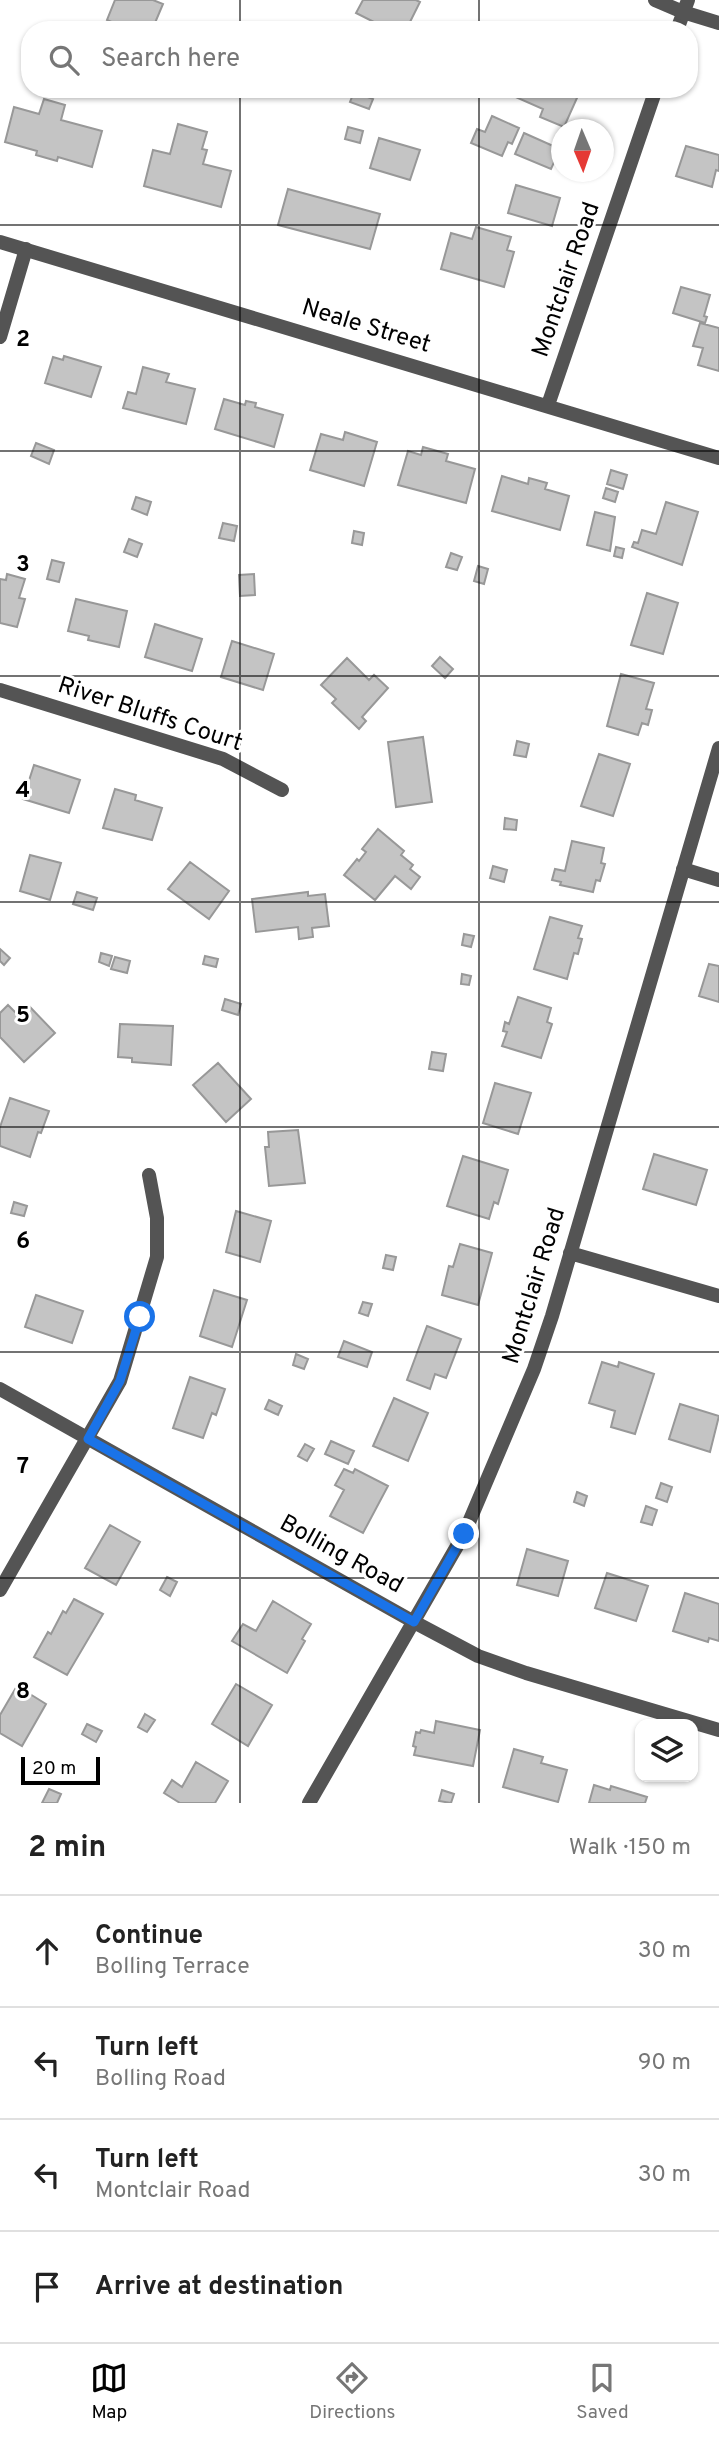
<!DOCTYPE html>
<html lang="en">
<head>
<meta charset="utf-8">
<style>
	body { margin:0; font-family:Overpass,sans-serif; background:#f6f6f6; color:#222 }
	.controls { position:absolute; right:21px; bottom:21px; display:grid; overflow:hidden; border-radius:14px; box-shadow:0 2px 5px #0004 }
	.controls button { width:63px; height:63px; display:grid; place-items:center; padding:0; border:0; border-bottom:2px solid #e0e0e0; background:#fff; color:#222; font:35px sans-serif }
	.compass { position:absolute; left:551px; top:119px; width:63px; height:63px; border-radius:50%; background:#fff; box-shadow:0 2px 5px #0004; rotate:178deg }
	.scale { position:absolute; left:21px; bottom:18px; width:79px; box-sizing:border-box; padding-left:7px; border:4px solid #000; border-top:0; font-size:19px; line-height:24px; white-space:nowrap; color:#000; -webkit-text-stroke:5px #fff; paint-order:stroke }
	.stop { position:absolute; width:21px; height:21px; margin:-16px; border:5px solid #1a73e8; border-radius:50%; background:#fff }
	.stop.end { background:#1a73e8; border-color:#fff; box-shadow:0 2px 7px #0008 }
	.list { margin:0; padding:0; list-style:none }
	h2 { display:flex; justify-content:space-between; align-items:center; height:91px; margin:0; padding:0 28px; font-size:30px }
	h2 small { font-size:23px; font-weight:400; color:#767676 }
	.list li { display:grid; grid-template-columns:46px 1fr auto; gap:21px; align-items:center; box-sizing:border-box; height:112px; padding:0 28px; border-top:2px solid #e0e0e0 }
	.list b { display:block; font-size:26px; white-space:nowrap }
	.list p { margin:0; font-size:23px; white-space:nowrap; color:#767676 }
	.list em { font-size:23px; font-style:normal; color:#767676 }
	.icon { flex:none; width:38px; height:38px; fill:none; stroke:currentColor; stroke-width:2; stroke-linecap:round; stroke-linejoin:round }
	.map { position:relative; flex:none; width:719px; height:1803px; overflow:hidden }
	.search { position:absolute; background:#fff; box-shadow:0 2px 5px #0004; left:21px; right:21px; top:21px; height:77px; display:flex; align-items:center; gap:18px; box-sizing:border-box; padding:0 24px; border-radius:28px; color:#767676; font-size:26px }
	.sheet { height:539px; background:#fff }
	nav { display:flex; justify-content:space-around; align-items:center; box-sizing:border-box; height:98px; border-top:2px solid #e0e0e0; background:#fff; font-size:19px; color:#767676 }
	nav a { display:grid; justify-items:center; gap:4px }
	nav .on { color:#000 }
	.map>svg:first-child { display:block }
</style>
</head>
<body>
<div class="map">
<svg width="719" height="1803" viewBox="0 0 719 1803">
	<rect width="100%" height="100%" fill="#fff"/>
	<path fill="#c4c4c4" stroke="#989898" stroke-width="2" d="M115,0h38l10,4 -11,26h-22l-23,-10z
		M363,0h53l4,2 -14,28h-28l2,-5 -24,-12z
		M513,89h68l-17,38 -24,-10 3,-8 -32,-14z
		M354,92l19,7 -4,10 -19,-7z
		M44,99l21,6 -4,15 41,11 -10,36 -34,-10 -1,4 -21,-6 1,-4 -32,-9 9,-35 25,7z
		M492,116l27,12 -7,16 -4,-2 -6,14 -31,-13 6,-14 8,3z
		M178,124l29,8 -5,17 5,1 -4,14 28,7 -10,36 -77,-21 9,-36 17,4z
		M348,127l15,4 -3,12 -15,-4z
		M524,133l36,16 -9,20 -36,-15z
		M379,138l41,12 -10,30 -40,-12z
		M686,146l33,9v16l-3,-1 -4,17 -36,-11z
		M516,185l44,13 -8,28 -44,-13z
		M288,189l92,25 -10,35 -92,-24z
		M476,227l35,10 -4,13 7,2 -10,35 -63,-18 10,-36 21,6z
		M681,287l29,8 -6,21 3,1 -2,6 -32,-10z
		M700,323l19,5v43l-21,-6 5,-17 -10,-2z
		M64,356l37,11 -10,30 -46,-14 8,-26 10,3z
		M143,367l26,7 -3,8 29,7 -9,35 -63,-16 5,-16 8,2z
		M224,399l21,6 1,-4 10,2 -1,4 28,8 -9,32 -59,-18z
		M345,432l32,10 -13,44 -54,-16 11,-36 22,6z
		M36,443l18,7 -5,14 -18,-8z
		M423,447l25,7 -2,7 29,8 -9,34 -68,-18 10,-34 13,4z
		M611,470l16,5 -4,14 -16,-5z
		M502,476l26,8 1,-6 18,5 -2,6 24,7 -9,34 -68,-19z
		M606,488l12,4 -3,10 -12,-4z
		M136,497l15,5 -4,13 -15,-6z
		M666,502l32,10 -16,53 -50,-18 2,-5 4,1 4,-13 14,4z
		M595,512l20,5 -5,34 -23,-6z
		M223,523l14,3 -3,15 -15,-3z
		M354,531l10,2 -2,12 -10,-2z
		M129,539l13,5 -5,13 -13,-5z
		M616,547l8,2 -2,9 -8,-2z
		M451,553l11,4 -5,13 -11,-3z
		M52,560l12,3 -5,19 -12,-3z
		M478,566l10,3 -4,15 -10,-3z
		M7,574l18,5 -6,19 6,1 -8,28 -17,-4v-44l6,1z
		M254,574l1,21 -15,1 -1,-21z
		M647,593l31,10 -15,51 -32,-9z
		M76,599l51,12 -8,36 -31,-7 1,-4 -21,-5z
		M155,624l47,15 -10,32 -47,-14z
		M232,641l42,13 -11,36 -42,-13z
		M440,657l13,12 -8,9 -13,-12z
		M347,658l22,22 5,-5 14,13 -26,29 4,4 -7,8 -27,-26 4,-4 -15,-14z
		M621,674l33,9 -8,26 6,1 -4,15 -6,-2 -4,12 -31,-9z
		M423,737l9,65 -36,5 -8,-65z
		M517,741l12,3 -3,13 -12,-2z
		M599,754l31,10 -17,52 -32,-10z
		M34,765l46,15 -11,33 -46,-14z
		M115,789l21,6 -1,5 27,8 -10,32 -49,-12z
		M505,818l12,2 -1,10 -12,-1z
		M378,829l26,22 -3,4 12,10 -3,4 10,8 -9,12 -16,-13 -20,24 -31,-25 13,-16 2,2 7,-9 -4,-3z
		M572,841l32,7 -3,15 4,1 -5,17 -4,-1 -3,12 -33,-7 1,-3 -9,-2 3,-11 10,2z
		M30,855l31,8 -11,37 -30,-9z
		M190,862l39,29 -20,28 -41,-30z
		M493,866l14,4 -3,12 -14,-4z
		M77,892l20,6 -4,12 -20,-6z
		M308,892v4l17,-2 4,32 -17,2 1,9 -14,2 -1,-12 -42,5 -4,-33z
		M550,917l32,9 -4,12 4,1 -4,15 -4,-1 -7,26 -33,-10z
		M464,934l10,2 -3,11 -9,-2z
		M0,949l10,9 -6,7 -4,-4z
		M101,953l11,3 -3,10 -10,-4z
		M205,956l13,3 -2,8 -13,-3z
		M115,957l15,4 -3,12 -16,-4z
		M709,964l10,2v36l-20,-6z
		M462,974l9,2 -2,9 -8,-1z
		M518,997l33,11 -4,14 5,2 -11,34 -39,-12 5,-14 -4,-1 2,-9 4,2z
		M225,999l16,5 -3,11 -16,-5z
		M8,1005l12,12 10,-10 25,26 -31,29 -24,-25v-24z
		M120,1024l53,2 -2,39 -39,-3v-4l-14,-1z
		M432,1052l14,2 -3,17 -14,-2z
		M218,1063l33,36 -25,23 -33,-37z
		M495,1083l36,10 -13,41 -35,-11z
		M10,1098l39,13 -8,22 -3,-1 -8,25 -30,-11v-19z
		M298,1130l7,53 -36,3 -4,-39h4l-1,-15z
		M654,1154l53,16 -11,35 -53,-16z
		M463,1156l45,14 -10,34 -4,-2 -5,17 -42,-13z
		M14,1202l13,4 -3,10 -13,-3z
		M236,1211l35,10 -11,41 -34,-10z
		M460,1244l32,9 -14,52 -36,-10 7,-29 4,1z
		M386,1255l10,2 -3,13 -10,-2z
		M214,1290l33,10 -15,47 -32,-11z
		M36,1295l47,16 -11,32 -47,-16z
		M363,1302l9,2 -4,12 -9,-3z
		M427,1326l34,13 -15,39 -11,-4 -5,15 -23,-9z
		M344,1341l28,11 -5,15 -29,-10z
		M296,1354l12,5 -4,10 -11,-4z
		M602,1362l16,5 1,-5 35,12 -19,60 -24,-7 4,-16 -26,-8z
		M190,1377l35,12 -9,26 -4,-2 -9,25 -30,-10z
		M394,1398l34,15 -20,48 -35,-15z
		M269,1400l13,6 -4,9 -13,-6z
		M680,1404l39,12 -9,36 -41,-13z
		M331,1441l23,10 -6,13 -23,-10z
		M305,1444l9,5 -7,12 -9,-5z
		M344,1469l9,4 2,-4 33,17 -25,47 -33,-17 14,-26 -9,-5z
		M661,1483l11,4 -5,15 -11,-4z
		M577,1492l10,4 -3,10 -10,-4z
		M646,1506l11,4 -5,15 -11,-3z
		M110,1525l30,17 -24,43 -31,-17z
		M527,1549l41,12 -10,35 -41,-11z
		M607,1573l41,13 -12,35 -41,-13z
		M167,1577l10,5 -7,14 -10,-6z
		M685,1593l34,11v37l-10,-3 -1,4 -35,-11z
		M74,1599l29,15 -36,61 -33,-18 14,-25 3,2 12,-23 3,2z
		M273,1601l38,23 -9,15 3,2 -18,32 -55,-32 11,-17 13,7z
		M236,1684l36,21 -24,41 -36,-22z
		M17,1686l29,18 -24,42 -22,-13v-18z
		M145,1714l10,6 -8,12 -9,-5z
		M436,1721l44,9 -7,36 -59,-11 2,-8 -3,-1 3,-14 4,1 1,-3 13,3z
		M87,1724l15,7 -6,11 -14,-8z
		M514,1749l29,8 -2,6 26,7 -9,32 -55,-15z
		M196,1762l32,19 -13,22h-35l-16,-10 8,-13 10,7z
		M594,1785l16,5 1,-4 36,11 -2,6h-56z
		M49,1789l12,5 -4,9h-15z
		M442,1790l12,4 -3,9 -12,-2z"/>
	<g fill="none" stroke-linecap="round" stroke-linejoin="round">
		<path stroke="#545454" stroke-width="14" d="M655,0l28,12 36,11
			M677,30l11,-30
			M0,242l719,216
			M0,337l26,-88
			M548,405l108,-316
			M0,690l223,69 59,31
			M683,869l36,11
			M570,1253l149,43
			M0,1389l414,233 64,34 48,17 193,57
			M0,1590l120,-209 37,-124v-39l-8,-43
			M309,1803l155,-269 70,-165 18,-53 167,-568"/>
	</g>
	<g fill="none" stroke-linecap="round" stroke-linejoin="round">
		<path stroke="#1a73e8" stroke-width="9" d="M140,1317l-20,64 -32,58 326,183 50,-88"/>
	</g>
	<path fill="none" stroke="#000" stroke-width="2" stroke-opacity="0.55" d="M240,0v30M479,0v30M240,89v1714M479,89v1714M0,225h719M0,451h719M0,676h719M0,902h719M0,1127h719M0,1352h719M0,1578h719"/>
	<g text-anchor="middle" dominant-baseline="central" stroke-width="6" stroke-linejoin="round" paint-order="stroke">
		<g font-size="24" fill="#000" stroke="#fff">
			<text transform="translate(567 280) rotate(-71)">Montclair Road</text>
			<text transform="translate(366 327) rotate(17)">Neale Street</text>
			<text transform="translate(150 715) rotate(18)">River Bluffs Court</text>
			<text transform="translate(535 1286) rotate(-73)">Montclair Road</text>
			<text transform="translate(341 1555) rotate(29)">Bolling Road</text>
		</g>
	</g>
	<g font-size="23" text-anchor="middle" font-weight="bold" fill="#000" stroke="#fff" stroke-width="6" stroke-linejoin="round" paint-order="stroke">
		<text x="23" y="346">2</text>
		<text x="23" y="571">3</text>
		<text x="23" y="797">4</text>
		<text x="23" y="1022">5</text>
		<text x="23" y="1248">6</text>
		<text x="23" y="1473">7</text>
		<text x="23" y="1698">8</text>
	</g>
</svg>
<div class="controls">
<button><svg class="icon" aria-label="layers" viewBox="0 0 24 24"><path d="M12 4l9 5-9 5-9-5zM3 14l9 5 9-5"/></svg></button>
</div>
<svg class="compass" viewBox="-18 -18 36 36"><path d="M0-13l5 13h-10z" fill="#e53935"/><path d="M0 13l5-13h-10z" fill="#767676"/></svg>
<div class="scale">20 m</div>
<div class="stop" style="left:140px;top:1317px"></div>
<div class="stop end" style="left:464px;top:1534px"></div>
<div class="search"><svg class="icon" aria-label="search" viewBox="0 0 24 24"><circle cx="10" cy="10" r="6"/><path d="M15 15l6 6"/></svg>Search here</div>
</div>
<section class="sheet">
<h2>2 min<small>Walk · 150 m</small></h2>
<ul class="list">
<li><svg class="icon" aria-label="ahead" viewBox="0 0 24 24"><path d="M12 20V5M6 11l6-6 6 6"/></svg><div><b>Continue</b><p>Bolling Terrace</p></div><em>30 m</em></li>
<li><svg class="icon" aria-label="left" viewBox="0 0 24 24"><path d="M17 20v-9H6M10 6l-5 5 5 5"/></svg><div><b>Turn left</b><p>Bolling Road</p></div><em>90 m</em></li>
<li><svg class="icon" aria-label="left" viewBox="0 0 24 24"><path d="M17 20v-9H6M10 6l-5 5 5 5"/></svg><div><b>Turn left</b><p>Montclair Road</p></div><em>30 m</em></li>
<li><svg class="icon" aria-label="arrive" viewBox="0 0 24 24"><path d="M6 21V4h12l-3 4 3 4H6"/></svg><div><b>Arrive at destination</b></div></li>
</ul>
</section>
<nav>
<a class="on"><svg class="icon" aria-label="map" viewBox="0 0 24 24"><path d="M3 6l6-2 6 2 6-2v14l-6 2-6-2-6 2zM9 4v14M15 6v14"/></svg>Map</a>
<a><svg class="icon" aria-label="directions" viewBox="0 0 24 24"><path d="M12 3l9 9-9 9-9-9zM9 14v-3h6M13 9l2 2-2 2"/></svg>Directions</a>
<a><svg class="icon" aria-label="saved" viewBox="0 0 24 24"><path d="M7 4h10v16l-5-4-5 4z"/></svg>Saved</a>
</nav>
</body>
</html>
